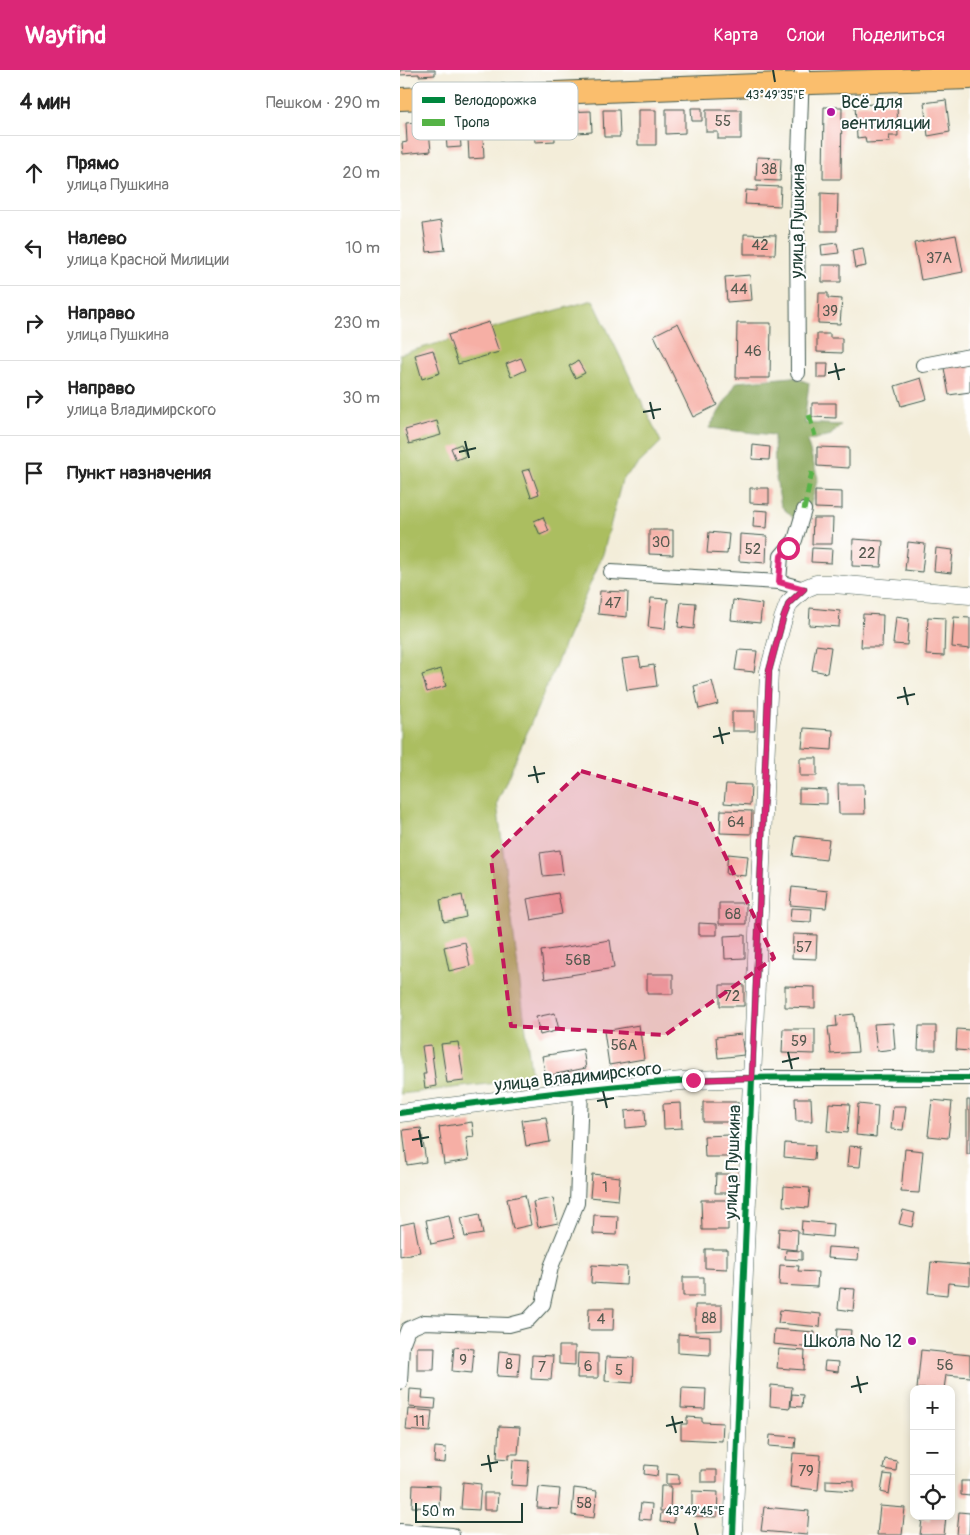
<!DOCTYPE html>
<html lang="ru">
<head>
<meta charset="utf-8">
<style>
	body { margin:0; font-family:Pangolin,sans-serif; background:#f6f6f6; color:#222 }
	.controls { position:absolute; right:15px; bottom:15px; display:grid; overflow:hidden; border-radius:10px; box-shadow:0 2px 8px #0003 }
	.controls button { width:45px; height:45px; display:grid; place-items:center; padding:0; border:0; border-bottom:1px solid #e0e0e0; background:#fff; color:#222; font:25px sans-serif }
	.scale { position:absolute; left:15px; bottom:12px; width:108px; box-sizing:border-box; padding-left:5px; border:2px solid #1f3d34; border-top:0; font-size:14px; line-height:18px; white-space:nowrap; color:#1f3d34; -webkit-text-stroke:4px #fff; paint-order:stroke }
	.stop { position:absolute; width:15px; height:15px; margin:-11px; border:4px solid #db2777; border-radius:50%; background:#fff }
	.stop.end { background:#db2777; border-color:#fff; box-shadow:0 1px 5px #0008 }
	.list { margin:0; padding:0; list-style:none }
	h2 { display:flex; justify-content:space-between; align-items:center; height:65px; margin:0; padding:0 20px; font-size:21px }
	h2 small { font-size:16px; font-weight:400; color:#767676 }
	.list li { display:grid; grid-template-columns:32px 1fr auto; gap:15px; align-items:center; box-sizing:border-box; height:75px; padding:0 20px; border-top:1px solid #e0e0e0 }
	.list b { display:block; font-size:19px; white-space:nowrap }
	.list p { margin:0; font-size:16px; white-space:nowrap; color:#767676 }
	.list em { font-size:16px; font-style:normal; color:#767676 }
	.icon { flex:none; width:28px; height:28px; fill:none; stroke:currentColor; stroke-width:2; stroke-linecap:round; stroke-linejoin:round }
	.map { position:relative; flex:none; width:570px; height:1465px; overflow:hidden }
	header { display:flex; align-items:center; gap:30px; box-sizing:border-box; height:70px; padding:0 25px; background:#db2777; color:#fff }
	header strong { font-size:24px }
	nav { display:flex; gap:28px; margin-inline-start:auto; font-size:18px }
	main { display:flex }
	aside { flex:1; background:#fff }
	.map>svg:first-child { display:block }
</style>
</head>
<body>
<header>
<strong>Wayfind</strong>
<nav><a>Карта</a><a>Слои</a><a>Поделиться</a></nav>
</header>
<main>
<aside>
<h2>4 мин<small>Пешком · 290 m</small></h2>
<ul class="list">
<li><svg class="icon" aria-label="ahead" viewBox="0 0 24 24"><path d="M12 20V5M6 11l6-6 6 6"/></svg><div><b>Прямо</b><p>улица Пушкина</p></div><em>20 m</em></li>
<li><svg class="icon" aria-label="left" viewBox="0 0 24 24"><path d="M17 20v-9H6M10 6l-5 5 5 5"/></svg><div><b>Налево</b><p>улица Красной Милиции</p></div><em>10 m</em></li>
<li><svg class="icon" aria-label="right" viewBox="0 0 24 24"><path d="M7 20v-9h11M14 6l5 5-5 5"/></svg><div><b>Направо</b><p>улица Пушкина</p></div><em>230 m</em></li>
<li><svg class="icon" aria-label="right" viewBox="0 0 24 24"><path d="M7 20v-9h11M14 6l5 5-5 5"/></svg><div><b>Направо</b><p>улица Владимирского</p></div><em>30 m</em></li>
<li><svg class="icon" aria-label="arrive" viewBox="0 0 24 24"><path d="M6 21V4h12l-3 4 3 4H6"/></svg><div><b>Пункт назначения</b></div></li>
</ul>
</aside>
<div class="map">
<svg width="570" height="1465" viewBox="0 0 570 1465">
	<rect width="100%" height="100%" fill="#fff"/>
	<filter id="ink" filterUnits="userSpaceOnUse"><feTurbulence type="fractalNoise" baseFrequency=".02" numOctaves="2"/><feDisplacementMap in="SourceGraphic" scale="10" xChannelSelector="R" yChannelSelector="G"/><feConvolveMatrix kernelMatrix="1 2 1 2 8 2 1 2 1" color-interpolation-filters="sRGB"/></filter>
	<filter id="wash" filterUnits="userSpaceOnUse"><feTurbulence type="fractalNoise" baseFrequency=".0096" numOctaves="4" result="noise"/><feDisplacementMap in="SourceGraphic" scale="20" xChannelSelector="R" yChannelSelector="G"/><feGaussianBlur stdDeviation="1.12" result="paint"/><feColorMatrix in="noise" values="0 0 0 0 0 0 0 0 0 0 0 0 0 0 0 0 0 1.4 0 .05"/><feComposite in="paint" operator="in"/></filter>
	<g filter="url(#wash)">
		<rect width="100%" height="100%" fill="#f3edd9"/>
		<path fill="#abbe61" stroke="#657e4a" d="M193,230l68,142 -39,38 -19,74 -106,249 35,276 -132,15v-740z"/>
		<path fill="#88a557" stroke="#547146" d="M393,307l16,6 -5,40 37,2 -10,10 -24,6 11,37 -14,51 -23,-23 -6,-34 -1,-37 -65,-7 28,-46z"/>
		<g id="blocks">
			<path fill="#f6afa5" d="M0,0h35v5l-16,1v-2l-19,1z
				M546,30l4,32 -22,4 -4,-33z
				M497,33l1,33h-9l1,6 -24,1 -1,-6 -8,1 -2,-33z
				M424,37h18l-1,72h-18z
				M291,38h11v13h-10z
				M266,39h19v24l-19,1z
				M203,40h16l1,27h-16z
				M238,40h18v35h-18z
				M306,40h35v29h-23v-7h-12z
				M191,41l1,21 -29,2 -1,-22z
				M154,45l1,26 -20,1 -2,-26z
				M82,46l2,42 -15,1 -2,-42z
				M59,49l2,28 -14,1 -2,-28z
				M28,51l3,30 -28,3 -1,-11 5,-1 -1,-19z
				M357,87l24,1 -1,23 -24,-1z
				M357,116l24,1 -1,19 -35,-2 1,-14 11,1z
				M421,123l17,1 -1,37h-16z
				M41,151l4,29 -18,2 -4,-28z
				M344,164l32,1 -1,19h-31z
				M556,165l7,37 -42,8 -7,-37z
				M437,173l2,10 -17,2 -1,-10z
				M463,178l3,18 -11,2 -3,-18z
				M422,195h19v17h-19z
				M350,205l2,25 -25,2 -2,-25z
				M419,223h9v5l14,1 -2,25 -22,-1z
				M89,252l10,30 -41,12 -10,-29z
				M278,253l39,82 -24,12 -39,-82z
				M337,253h34l-1,55h-34z
				M417,264h13v4h12v15l-25,-1z
				M33,280l7,23 -18,6 -7,-24z
				M121,288l5,12 -15,7 -5,-13z
				M178,291l7,12 -10,5 -6,-12z
				M417,293h11l-1,15h-10z
				M570,293v29l-21,3 -5,-27z
				M521,308l6,21 -26,7 -6,-20z
				M412,333h24v15l-24,-1z
				M37,351l4,14 -32,9 -4,-14z
				M61,374l5,12 -10,4 -5,-12z
				M353,375l17,2 -1,13 -17,-1z
				M417,377l32,1v20l-32,-2z
				M130,399l9,25 -8,3 -9,-26z
				M350,418h19v16l-19,-1z
				M415,421l27,1v17l-27,-1z
				M354,440l14,1 -1,17 -14,-1z
				M143,447l6,14 -9,4 -6,-14z
				M413,448h20l-1,26h-20z
				M249,460h24v25l-24,-1z
				M309,462l20,2 -2,20 -20,-1z
				M340,464l27,2 -1,27 -27,-2z
				M453,469l30,2 -2,26 -29,-1z
				M508,472l17,2 -3,28 -17,-2z
				M412,478l20,1 -1,14 -20,-1z
				M536,478l17,2 -2,23 -17,-2z
				M200,521l28,1 -1,25 -29,-3z
				M251,528l17,1 -3,30 -17,-2z
				M333,530l29,4 -2,19 -29,-3z
				M281,532l15,1 -2,26 -16,-2z
				M410,538l30,3 -1,16 -30,-2z
				M463,544l20,1 -1,32h-21z
				M496,547l13,2 -2,26 -14,-1z
				M528,547l17,1 -1,38 -18,-1z
				M554,547l16,1v31l-18,-2z
				M416,575l15,2 -4,26 -15,-3z
				M338,580l19,1 -3,21 -19,-2z
				M239,587l2,10 13,-2 3,21 -30,4 -5,-31z
				M41,599l5,17 -19,6 -5,-17z
				M312,611l6,23 -19,5 -5,-23z
				M332,641h23v20h-23z
				M404,658l29,2 -1,20 -30,-2z
				M400,688h17v18h-17z
				M326,714l25,1 -1,20 -26,-2z
				M438,714h26l1,30h-26z
				M399,719l28,1v14l-28,-1z
				M321,740l31,1 -1,23 -31,-1z
				M396,766l33,4 -3,20 -33,-4z
				M160,780l3,24 -20,2 -3,-23z
				M328,784l20,2 -2,20 -20,-2z
				M392,817l36,4 -2,17 -36,-3z
				M158,823l4,21 -31,6 -4,-21z
				M62,825l4,22 -22,5 -4,-22z
				M319,833h27v21h-27z
				M391,838l21,1 -1,13 -21,-1z
				M299,853l18,1v11h-18z
				M393,864l24,1 -1,24 -24,-1z
				M345,865v23l-20,1 -1,-23z
				M210,870l4,28 -69,11 -4,-28z
				M65,872l5,24 -21,5 -5,-24z
				M247,904h26v20h-26z
				M320,915h24v21h-24z
				M385,916l30,1v21l-30,-1z
				M155,943l4,17 -19,5 -4,-18z
				M454,944l4,38 -27,2 -3,-27 9,-1 -1,-10z
				M493,953l2,26 -18,2 -3,-27z
				M239,955l5,34 -35,6 -5,-34z
				M519,956h17v24h-18z
				M383,959h32v25l-33,-1z
				M557,959l13,1v21l-14,-1z
				M341,964l3,21 -26,3 -2,-21z
				M58,972l6,39 -17,2 -6,-39z
				M31,975l5,41 -11,2 -2,-14h3l-4,-28z
				M183,979l3,19 -40,8 -4,-20z
				M395,1028h16l1,23h-16z
				M532,1030l20,2 -4,36 -20,-2z
				M567,1030h3v54h-3z
				M303,1032h35v20h-35z
				M281,1033l1,25 -18,1 -1,-25z
				M429,1033l21,1 -3,29 -20,-2z
				M458,1034l20,2 -2,31 -20,-2z
				M493,1036h13l-3,24 -12,-1z
				M245,1039l1,17 -20,2 -1,-17z
				M146,1047l4,25 -24,4 -4,-26z
				M72,1052l2,15 -8,1 3,22 -25,4 -5,-37z
				M21,1058l5,34 -19,3 -4,-35z
				M329,1065l1,22h-25l-1,-21z
				M385,1073l30,2 -1,15 -30,-3z
				M449,1076l13,1 -2,20 -13,-1z
				M505,1079l18,2 -4,42 -18,-1z
				M192,1104l28,3 -2,23 -28,-3z
				M316,1104h19l-1,19h-19z
				M384,1116l26,2 -2,20 -25,-2z
				M125,1125l6,30 -18,4 -6,-30z
				M153,1128l5,25 -20,4 -5,-25z
				M301,1130h27v30h-26z
				M503,1140l12,3 -3,14 -13,-3z
				M79,1144l4,20 -18,3 -4,-19z
				M49,1145l5,24 -23,5 -5,-24z
				M194,1145l24,1 -1,19 -24,-1z
				M402,1151l31,3 -1,13 -31,-3z
				M14,1152l6,30 -20,4v-31z
				M379,1158l19,2 -1,20 -19,-2z
				M428,1177l31,2 -1,11 -31,-2z
				M305,1179h22v20l-22,-1z
				M386,1180l16,1v9l-17,-1z
				M531,1192l39,3v20l-22,-2 -1,12 -19,-2z
				M192,1195l35,2 -1,18 -35,-2z
				M380,1195l19,1 -1,5 20,1 -1,15 -38,-2z
				M283,1207h21v19h-21z
				M440,1218l15,1 -2,22 -15,-2z
				M295,1235h27v25l-27,1z
				M189,1238h25l-1,22h-25z
				M380,1240l41,4 -1,13 -42,-4z
				M374,1259l41,3 -2,16 -40,-4z
				M437,1259l14,1 -1,11 -14,-2z
				M278,1264l32,2v19l-32,-2z
				M159,1276h16v19l-16,-1z
				M17,1277h18l-1,23h-17z
				M54,1277l20,2 -2,24 -20,-2z
				M379,1279l26,2 -1,19 -27,-2z
				M521,1280l49,5v22l-24,-2 -2,14h-27z
				M99,1281l21,2 -2,24 -21,-1z
				M178,1283l20,1v24h-21z
				M132,1285l21,1 -2,24 -20,-1z
				M206,1287l28,1 -1,25 -28,-2z
				M425,1291l14,1 -1,10 -14,-2z
				M371,1315l21,2 -2,21 -20,-2z
				M282,1318l24,1 -1,20 -24,-1z
				M10,1319l13,1 -1,8 14,1 -1,10 -26,-2z
				M392,1324l11,1 -1,12 -11,-1z
				M8,1339l24,2 -2,21 -24,-2z
				M287,1347l15,1v4l21,1 -1,18 -41,-2v-15h6z
				M99,1356l21,1 -2,27h-9v5l-12,-1z
				M370,1365l26,2 -1,11 -26,-2z
				M35,1377l11,1 -1,15 -11,-1z
				M393,1383l28,2 -3,35 -28,-3z
				M485,1389l12,2 -1,10 -13,-2z
				M113,1390l16,1 -2,25 -16,-1z
				M245,1395l13,1 -1,10 -13,-2z
				M301,1400h16v12h-16z
				M266,1404l13,1v9h-13z
				M484,1404l8,1 -3,19 -8,-2z
				M426,1410l28,1v10l-28,-2z
				M561,1411h9v15l-9,-1z
				M63,1412l18,2 -2,26 -18,-1z
				M13,1415l27,1 -1,22 -27,-1z
				M261,1416h10l-1,25h-10z
				M139,1417l21,2 -2,20 -21,-1z
				M174,1418l23,3 -3,27 -22,-3z
				M292,1421l26,1 -1,25 -25,-1z
				M84,1423h14l-1,17h-13z
				M241,1433l11,1 -1,16 -12,-1z
				M480,1436l25,2 -3,27h-25z
				M364,1437l45,4 -2,24 -46,-4z
				M559,1442l11,1 -1,22h-12z
				M261,1443l13,1v9l-14,-1z
				M530,1446h16l-2,19h-24l2,-15h8z"/>
		</g>
	</g>
	<g filter="url(#ink)">
		<use href="#blocks" fill-opacity="0" stroke="#3f574d" stroke-width="1"/>
		<g fill="none" stroke-linecap="round" stroke-linejoin="round">
			<defs>
				<path id="minor" d="M523,295l47,-9
					M398,303l-1,-161 5,-142
					M211,502l168,10 25,7
					M379,512l2,-26 14,-16 9,-30
					M352,1008h218
					M0,1312l2,-37 6,-16 16,-7 85,3 19,-5 15,-16 8,-37 26,-64 4,-113
					M0,1461l52,4"/>
				<path id="tertiary" d="M0,1043l181,-23 112,-10 59,-2
					M333,1465l36,-864 14,-52 6,-16 15,-14 12,-5h17l137,11"/>
				<path id="primary" d="M0,29l380,-15 190,-6"/>
			</defs>
			<use href="#minor" stroke="#3f574d" stroke-width="16"/>
			<use href="#tertiary" stroke="#3f574d" stroke-width="19"/>
			<use href="#primary" stroke="#3f574d" stroke-width="24"/>
			<use href="#minor" stroke="#fff" stroke-width="14"/>
			<use href="#tertiary" stroke="#fff" stroke-width="18"/>
			<use href="#primary" stroke="#fabe6d" stroke-width="22"/>
			<path stroke="#55b346" stroke-width="5" stroke-dasharray="10 5" stroke-linecap="butt" d="M409,345l6,21
				M404,440l8,-38"/>
			<defs>
				<path id="cycleway" d="M0,1043c98,-13 195,-27 294,-33 91,-5 184,-2 276,-2
					M333,1465l36,-864 14,-52 6,-16 15,-14"/>
			</defs>
			<use href="#cycleway" stroke="#fff" stroke-width="9"/>
			<use href="#cycleway" stroke="#00873e" stroke-width="6"/>
		</g>
	</g>
	<g fill="none" stroke-linecap="round" stroke-linejoin="round" filter="url(#ink)">
		<path stroke="#db2777" stroke-width="6" d="M293,1010l59,-2 17,-407 14,-52 6,-16 15,-14 -25,-7 2,-26 7,-8"/>
	</g>
	<path fill="#c2185b" fill-opacity="0.2" stroke="#c2185b" stroke-width="4" stroke-dasharray="10 6" stroke-linejoin="round" d="M181,701l120,34 73,153 -109,77 -154,-9 -20,-168z"/>
	<path fill="none" stroke="#1f3d34" stroke-width="2" d="M373,0l2,12M435,293l4,17M428,303l17,-4M250,332l4,17M243,342l18,-3M65,371l4,17M59,382l17,-4M504,617l4,18M497,628l18,-4M319,657l4,17M313,667l17,-4M134,696l4,17M128,706l17,-3M388,982l4,17M382,992l17,-4M203,1021l4,17M197,1031l17,-3M19,1060l3,17M12,1070l17,-3M457,1306l4,17M451,1317l17,-4M272,1346l4,17M266,1356l17,-4M88,1385l3,17M81,1395l17,-3M295,1453l3,12"/>
	<g fill="#b5179e" stroke="#fff" stroke-width="2">
		<circle cx="431" cy="42" r="5"/>
		<circle cx="512" cy="1271" r="5"/>
	</g>
	<g text-anchor="middle" dominant-baseline="central" stroke-width="4" stroke-linejoin="round" paint-order="stroke">
		<g font-size="15" fill="#555a50">
			<text x="323" y="51">55</text>
			<text x="369" y="99">38</text>
			<text x="360" y="175">42</text>
			<text x="539" y="188">37А</text>
			<text x="339" y="219">44</text>
			<text x="430" y="241">39</text>
			<text x="353" y="281">46</text>
			<text x="261" y="472">30</text>
			<text x="353" y="479">52</text>
			<text x="467" y="483">22</text>
			<text x="213" y="533">47</text>
			<text x="336" y="752">64</text>
			<text x="333" y="844">68</text>
			<text x="404" y="877">57</text>
			<text x="178" y="890">56В</text>
			<text x="332" y="926">72</text>
			<text x="399" y="971">59</text>
			<text x="224" y="975">56А</text>
			<text x="205" y="1117">1</text>
			<text x="309" y="1248">88</text>
			<text x="201" y="1249">4</text>
			<text x="63" y="1290">9</text>
			<text x="109" y="1294">8</text>
			<text x="545" y="1295">56</text>
			<text x="188" y="1296">6</text>
			<text x="142" y="1297">7</text>
			<text x="219" y="1300">5</text>
			<text x="19" y="1351">11</text>
			<text x="406" y="1401">79</text>
			<text x="184" y="1433">58</text>
		</g>
		<g font-size="18" fill="#1f3d34" stroke="#fff" text-anchor="start">
			<text x="441" y="32">Всё для<tspan x="441" dy="21">вентиляции</tspan></text>
			<text x="502" y="1271" text-anchor="end">Школа № 12</text>
		</g>
		<g font-size="18" fill="#1f3d34" stroke="#fff">
			<text transform="translate(398 151) rotate(-89)">улица Пушкина</text>
			<text transform="translate(178 1007) rotate(-6)">улица Владимирского</text>
			<text transform="translate(333 1092) rotate(-88)">улица Пушкина</text>
		</g>
	</g>
	<rect x="12" y="12" width="166" height="58" rx="8" fill="#fff" stroke="#bcc5c2" stroke-width="1"/>
	<rect x="22" y="27" width="23" height="6" fill="#00873e"/>
	<rect x="22" y="49" width="23" height="7" fill="#55b346"/>
	<g font-size="14" fill="#1f3d34">
		<text x="54" y="35">Велодорожка</text>
		<text x="54" y="57">Тропа</text>
	</g>
	<g font-size="12" text-anchor="middle" fill="#1f3d34" stroke="#fff" stroke-width="4" stroke-linejoin="round" paint-order="stroke">
		<text x="375" y="29">43°49'35"E</text>
		<text x="295" y="1445">43°49'45"E</text>
	</g>
</svg>
<div class="controls">
<button>+</button>
<button>−</button>
<button><svg class="icon" aria-label="locate" viewBox="0 0 24 24"><circle cx="12" cy="12" r="6"/><path d="M12 2v4M12 18v4M2 12h4M18 12h4"/></svg></button>
</div>
<div class="scale">50 m</div>
<div class="stop" style="left:388px;top:478px"></div>
<div class="stop end" style="left:293px;top:1010px"></div>
</div>
</main>
</body>
</html>
